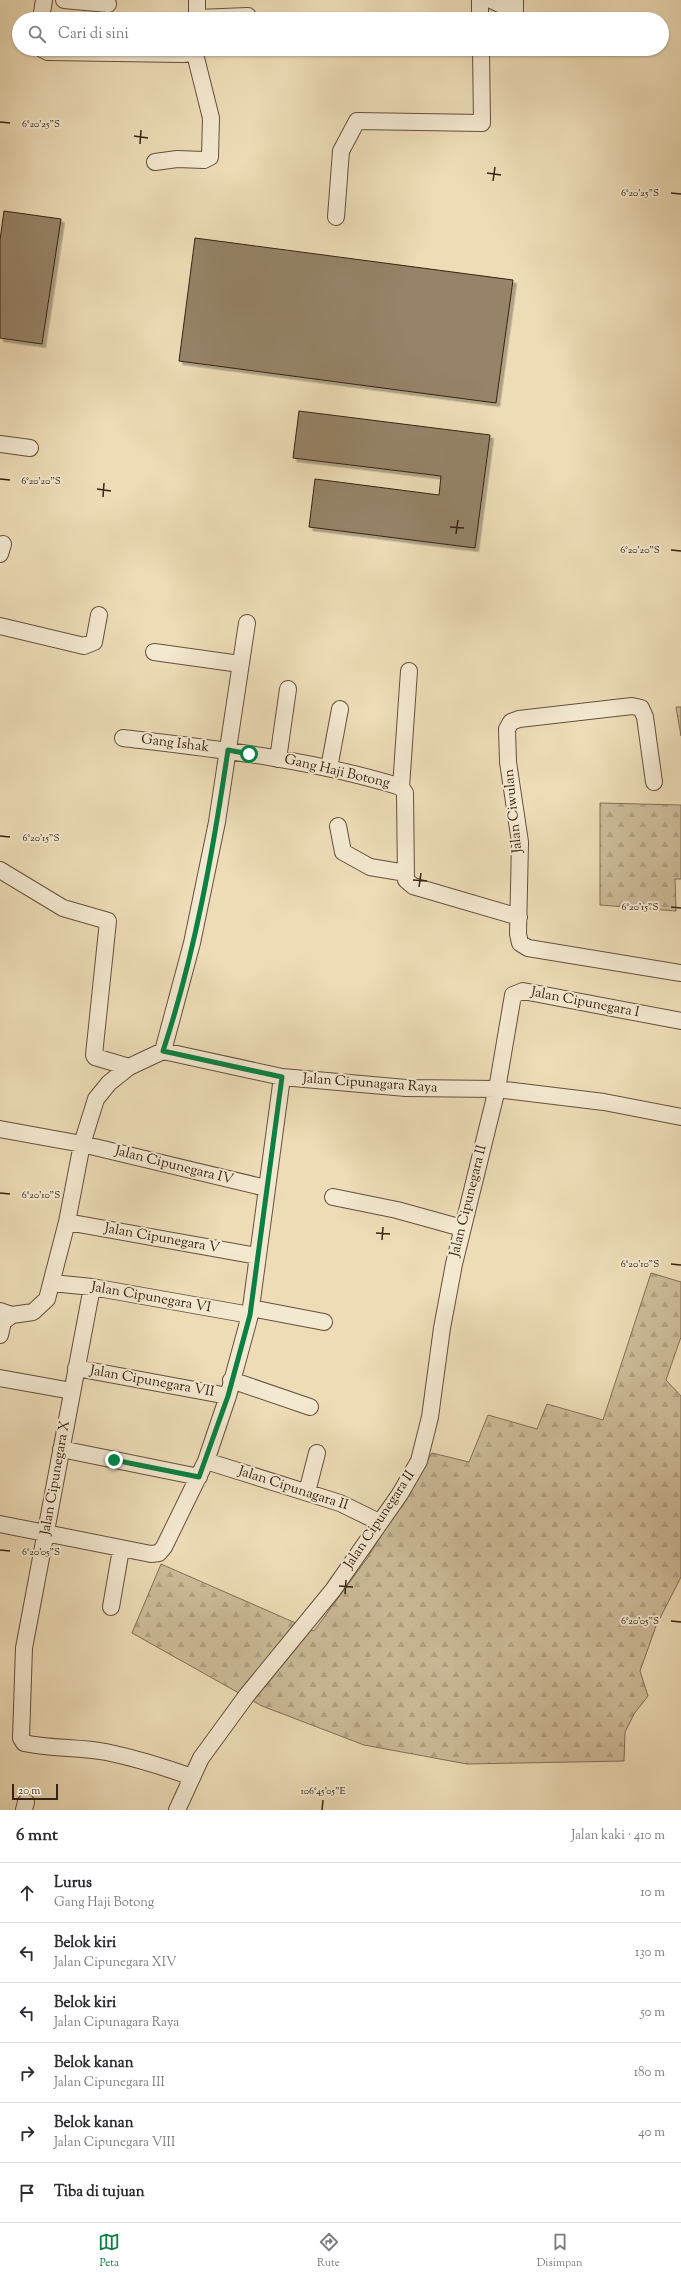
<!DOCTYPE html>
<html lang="id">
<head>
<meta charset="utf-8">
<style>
	body { margin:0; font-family:"Sorts Mill Goudy",serif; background:#f7f7f7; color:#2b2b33 }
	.scale { position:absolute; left:12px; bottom:10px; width:46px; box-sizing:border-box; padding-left:4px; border:2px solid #382213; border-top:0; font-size:11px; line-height:14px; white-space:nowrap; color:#382213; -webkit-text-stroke:3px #f3e8d0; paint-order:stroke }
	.stop { position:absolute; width:12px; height:12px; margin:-9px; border:3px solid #0b8043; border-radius:50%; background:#fff }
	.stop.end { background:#0b8043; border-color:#fff; box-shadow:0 1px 4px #0008 }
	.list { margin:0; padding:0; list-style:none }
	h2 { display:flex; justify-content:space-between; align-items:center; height:52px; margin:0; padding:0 16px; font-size:17px }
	h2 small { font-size:13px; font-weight:400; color:#7c7c81 }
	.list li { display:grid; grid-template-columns:26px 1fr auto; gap:12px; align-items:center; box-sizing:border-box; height:60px; padding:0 16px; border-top:1px solid #e1e1e2 }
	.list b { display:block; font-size:15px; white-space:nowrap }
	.list p { margin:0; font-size:13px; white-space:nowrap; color:#7c7c81 }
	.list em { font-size:13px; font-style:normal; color:#7c7c81 }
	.icon { flex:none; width:22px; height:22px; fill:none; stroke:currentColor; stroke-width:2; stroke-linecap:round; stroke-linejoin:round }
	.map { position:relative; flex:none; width:681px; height:1810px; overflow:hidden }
	.search { position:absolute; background:#fff; box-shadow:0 1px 3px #0004; left:12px; right:12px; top:12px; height:44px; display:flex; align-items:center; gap:10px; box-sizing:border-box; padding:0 14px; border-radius:22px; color:#7c7c81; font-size:15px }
	.sheet { height:412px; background:#fff }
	nav { display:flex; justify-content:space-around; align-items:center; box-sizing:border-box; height:56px; border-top:1px solid #e1e1e2; background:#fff; font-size:11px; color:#7c7c81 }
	nav a { display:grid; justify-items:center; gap:2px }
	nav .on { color:#0b8043 }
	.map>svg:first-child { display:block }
</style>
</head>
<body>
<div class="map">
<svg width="681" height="1810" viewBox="0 0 681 1810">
	<defs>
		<pattern id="forest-firs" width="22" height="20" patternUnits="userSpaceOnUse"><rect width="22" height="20" fill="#cebc9a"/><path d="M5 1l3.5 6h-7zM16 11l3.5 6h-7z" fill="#b2a184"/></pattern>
		<filter id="shadow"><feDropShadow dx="3.5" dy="3.5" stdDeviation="0" flood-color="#0004"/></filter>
	</defs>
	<rect width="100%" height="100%" fill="#eddcb6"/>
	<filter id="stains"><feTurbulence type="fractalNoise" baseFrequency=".005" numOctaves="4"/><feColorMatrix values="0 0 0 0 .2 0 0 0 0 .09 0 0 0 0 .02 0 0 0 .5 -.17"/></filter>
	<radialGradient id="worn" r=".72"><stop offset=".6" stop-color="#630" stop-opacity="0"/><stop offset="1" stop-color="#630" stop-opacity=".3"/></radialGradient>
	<path fill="url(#forest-firs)" stroke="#836f56" d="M676,707h5v29z
		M600,803l81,2v74h-6l1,32 -76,-6z
		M651,1273l30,9v55l-15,43 15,16v181l-25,49 -16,45 8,25 -14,18 -9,18 -1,29 -157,3 -103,-19 -102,-39 -130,-73 29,-69 153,67 54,-74 64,-104 37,9 19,-47 49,14 10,-25 56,16z"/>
	<path fill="#968368" stroke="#382213" filter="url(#shadow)" d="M4,211l57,8 -19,125 -42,-6v-98z
		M195,238l318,42 -17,123 -317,-42z
		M299,411l191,24 -15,113 -166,-21 6,-48 124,16 2,-19 -148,-18z"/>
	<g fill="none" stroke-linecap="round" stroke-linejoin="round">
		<defs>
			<path id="street" d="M64,0l44,4
				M197,0v19
				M480,0v19
				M491,0l24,11v-11
				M197,18l51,-2
				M41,19l3,-19
				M42,49l6,3 135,2 8,-1
				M155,162l22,-3 27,1 6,-3 1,-39 -15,-60 -5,-5
				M336,217l5,-66 16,-30 125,2 -1,-74
				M0,444l30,4
				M0,554l3,-10
				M0,626l84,20 10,-4 5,-27
				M154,652l86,12
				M123,738c93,11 188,21 278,49l4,6 1,87 7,6 106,31
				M278,759l10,-70
				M329,768l11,-59
				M654,782l-9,-65 -4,-9 -9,-2 -113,13 -8,3 -4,7 1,33 12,80 -2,92 2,9 8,5 153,25
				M401,787l8,-116
				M338,826l5,26 27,15 36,6
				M0,870l63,38 45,13 -14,134 1,2 34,10
				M163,1051l29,-108 25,-121 30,-199
				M0,1129l82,15 184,44
				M333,1197l64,13 65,18
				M67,1222l190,34
				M52,1283l40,4 158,28
				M92,1287l-68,361 -3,90 3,5c27,6 55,4 82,9 29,6 58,15 86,25
				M251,1308l73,14
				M0,1311l12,4 21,-3 14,-13 20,-77 15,-78 14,-45 13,-16 20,-16 34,-16 119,26 124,11 91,1 107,13 77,15
				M0,1335l3,-13 9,-7
				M76,1368l152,28
				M0,1378l72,13
				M231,1380l79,27
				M61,1449l138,28
				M206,1461l134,42 39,19
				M307,1492l10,-39
				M0,1524l151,30 8,-1 5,-6 42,-86 22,-65 22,-81 32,-238
				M111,1607l10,-58
				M24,1810l2,-8
				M177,1810l24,-52 46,-63 86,-105 67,-96 19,-33 11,-44 12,-89 12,-64 43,-175 16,-94 10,-4 158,30"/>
		</defs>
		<use href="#street" stroke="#65503c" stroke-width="18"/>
		<use href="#street" stroke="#f3e8d0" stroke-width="16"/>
	</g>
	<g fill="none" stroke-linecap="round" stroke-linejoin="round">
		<path stroke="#0b8043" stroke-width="5" d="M114,1460l85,17 29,-81 22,-81 32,-238 -119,-26c32,-97 50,-200 65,-301l21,4"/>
	</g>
	<path fill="none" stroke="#382213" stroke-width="1.5" d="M0,122l10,1M134,136l14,2M140,144l1,-14M487,173l14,2M493,181l2,-14M671,193l10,1M0,479l10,1M97,489l14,2M103,497l1,-14M450,527l14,1M456,534l2,-14M671,550l10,1M0,836l10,1M413,880l14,1M419,887l2,-14M671,907l10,1M0,1193l10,1M376,1233l14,1M382,1240l1,-13M671,1264l10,1M0,1550l10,1M339,1586l14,1M345,1594l1,-14M671,1621l10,1M322,1810l1,-10"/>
	<g text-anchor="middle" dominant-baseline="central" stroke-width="4" stroke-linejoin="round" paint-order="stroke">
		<g font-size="14" fill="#382213" stroke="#f3e8d0">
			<text transform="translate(175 744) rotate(7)">Gang Ishak</text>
			<text transform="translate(337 772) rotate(13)">Gang Haji Botong</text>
			<text transform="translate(514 811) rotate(-96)">Jalan Ciwulan</text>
			<text transform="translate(585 1003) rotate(11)">Jalan Cipunegara I</text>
			<text transform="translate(370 1084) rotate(4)">Jalan Cipunagara Raya</text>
			<text transform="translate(174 1166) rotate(14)">Jalan Cipunegara IV</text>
			<text transform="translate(469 1201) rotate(-76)">Jalan Cipunegara II</text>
			<text transform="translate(162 1239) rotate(10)">Jalan Cipunegara V</text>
			<text transform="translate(151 1298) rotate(10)">Jalan Cipunegara VI</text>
			<text transform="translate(152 1382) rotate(10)">Jalan Cipunegara VII</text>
			<text transform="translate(56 1478) rotate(-80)">Jalan Cipunegara X</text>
			<text transform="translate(293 1489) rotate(18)">Jalan Cipunagara II</text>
			<text transform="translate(380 1520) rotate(-56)">Jalan Cipunegara II</text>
		</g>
	</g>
	<g font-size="10" text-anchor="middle" fill="#382213" stroke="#f3e8d0" stroke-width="4" stroke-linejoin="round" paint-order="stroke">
		<text x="41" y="127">6°20'25"S</text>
		<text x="640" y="196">6°20'25"S</text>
		<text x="41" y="484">6°20'20"S</text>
		<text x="640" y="553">6°20'20"S</text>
		<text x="41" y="841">6°20'15"S</text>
		<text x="640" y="910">6°20'15"S</text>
		<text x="41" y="1198">6°20'10"S</text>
		<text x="640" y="1267">6°20'10"S</text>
		<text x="41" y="1555">6°20'05"S</text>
		<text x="640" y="1624">6°20'05"S</text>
		<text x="323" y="1794">106°45'05"E</text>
	</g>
	<rect width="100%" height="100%" filter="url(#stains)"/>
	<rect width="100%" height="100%" fill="url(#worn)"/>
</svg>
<div class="scale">20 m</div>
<div class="stop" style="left:249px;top:754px"></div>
<div class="stop end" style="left:114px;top:1460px"></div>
<div class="search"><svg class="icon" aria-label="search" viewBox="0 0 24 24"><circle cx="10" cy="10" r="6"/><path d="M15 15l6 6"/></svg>Cari di sini</div>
</div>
<section class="sheet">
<h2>6 mnt<small>Jalan kaki · 410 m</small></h2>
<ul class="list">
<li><svg class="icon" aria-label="ahead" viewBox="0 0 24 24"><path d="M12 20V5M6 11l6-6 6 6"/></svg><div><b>Lurus</b><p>Gang Haji Botong</p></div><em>10 m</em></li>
<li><svg class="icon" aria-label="left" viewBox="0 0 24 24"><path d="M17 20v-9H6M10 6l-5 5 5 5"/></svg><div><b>Belok kiri</b><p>Jalan Cipunegara XIV</p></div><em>130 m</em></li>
<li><svg class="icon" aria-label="left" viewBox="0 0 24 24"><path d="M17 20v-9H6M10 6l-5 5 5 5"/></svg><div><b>Belok kiri</b><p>Jalan Cipunagara Raya</p></div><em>50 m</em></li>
<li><svg class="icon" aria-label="right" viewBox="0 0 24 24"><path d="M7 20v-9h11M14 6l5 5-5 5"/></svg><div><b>Belok kanan</b><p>Jalan Cipunegara III</p></div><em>180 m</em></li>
<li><svg class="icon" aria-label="right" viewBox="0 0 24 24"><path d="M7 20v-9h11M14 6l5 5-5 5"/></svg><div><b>Belok kanan</b><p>Jalan Cipunegara VIII</p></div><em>40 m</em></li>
<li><svg class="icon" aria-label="arrive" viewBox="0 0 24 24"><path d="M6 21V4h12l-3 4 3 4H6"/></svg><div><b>Tiba di tujuan</b></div></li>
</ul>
</section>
<nav>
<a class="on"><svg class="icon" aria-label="map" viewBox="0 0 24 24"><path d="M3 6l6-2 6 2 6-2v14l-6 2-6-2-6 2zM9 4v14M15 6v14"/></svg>Peta</a>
<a><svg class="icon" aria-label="directions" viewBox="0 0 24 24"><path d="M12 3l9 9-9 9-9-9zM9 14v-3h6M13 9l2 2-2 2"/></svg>Rute</a>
<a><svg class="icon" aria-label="saved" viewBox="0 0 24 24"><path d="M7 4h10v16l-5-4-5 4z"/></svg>Disimpan</a>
</nav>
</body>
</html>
